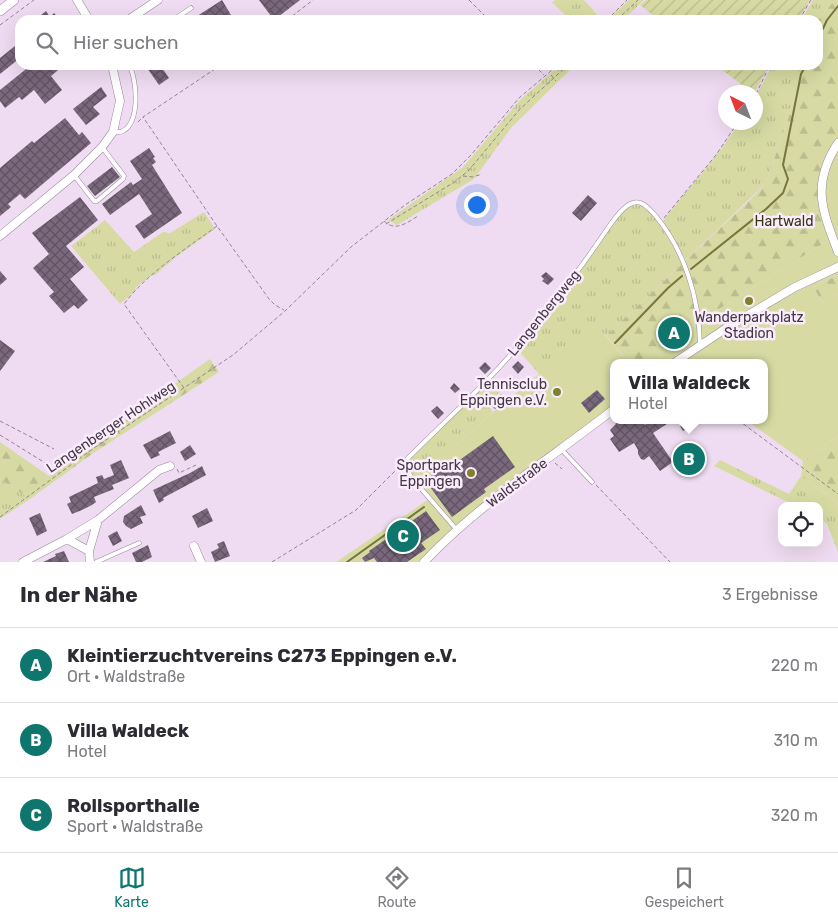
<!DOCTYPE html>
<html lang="de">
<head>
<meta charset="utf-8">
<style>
	body { margin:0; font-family:Rubik,sans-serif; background:#f7f7f7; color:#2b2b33 }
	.controls { position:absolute; right:15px; bottom:15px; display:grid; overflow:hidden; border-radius:10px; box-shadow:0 5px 20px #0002 }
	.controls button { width:45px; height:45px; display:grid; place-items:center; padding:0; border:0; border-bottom:1px solid #e1e1e2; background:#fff; color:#2b2b33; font:25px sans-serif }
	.compass { position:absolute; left:718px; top:85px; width:45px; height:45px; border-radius:50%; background:#fff; box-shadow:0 5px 20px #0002; rotate:318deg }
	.you { position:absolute; left:476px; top:204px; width:18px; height:18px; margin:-12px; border:4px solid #fff; border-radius:50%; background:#1a73e8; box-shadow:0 0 0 8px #1a73e833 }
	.badge { display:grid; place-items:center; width:32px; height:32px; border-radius:50%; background:#0f766e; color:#fff; font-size:16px; font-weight:700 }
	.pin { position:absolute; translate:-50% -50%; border:2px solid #fff; box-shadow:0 1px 5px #0006 }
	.popup { position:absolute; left:610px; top:359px; width:158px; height:65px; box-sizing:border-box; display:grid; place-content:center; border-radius:10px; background:#fff; filter:drop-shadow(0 1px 4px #0005); font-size:16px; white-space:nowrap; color:#7c7c81 }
	.popup b { font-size:19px; color:#2b2b33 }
	.popup::after { content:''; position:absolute; left:50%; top:100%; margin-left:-10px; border:10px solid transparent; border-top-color:#fff }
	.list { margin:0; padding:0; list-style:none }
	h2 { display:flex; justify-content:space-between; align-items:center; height:65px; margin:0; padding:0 20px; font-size:21px }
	h2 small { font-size:16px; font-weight:400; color:#7c7c81 }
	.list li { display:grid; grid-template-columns:32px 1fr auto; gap:15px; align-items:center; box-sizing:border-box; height:75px; padding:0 20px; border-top:1px solid #e1e1e2 }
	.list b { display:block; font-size:19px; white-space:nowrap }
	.list p { margin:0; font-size:16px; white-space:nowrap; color:#7c7c81 }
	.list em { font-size:16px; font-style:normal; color:#7c7c81 }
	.icon { flex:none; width:28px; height:28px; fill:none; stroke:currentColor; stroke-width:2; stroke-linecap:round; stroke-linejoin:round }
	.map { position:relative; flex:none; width:838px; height:562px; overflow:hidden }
	.search { position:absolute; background:#fff; box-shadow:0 5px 20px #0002; left:15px; right:15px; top:15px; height:55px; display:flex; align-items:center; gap:12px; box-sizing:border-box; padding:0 18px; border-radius:15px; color:#7c7c81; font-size:19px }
	.sheet { height:290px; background:#fff }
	nav { display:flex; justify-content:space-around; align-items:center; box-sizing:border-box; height:70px; border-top:1px solid #e1e1e2; background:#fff; font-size:14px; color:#7c7c81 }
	nav a { display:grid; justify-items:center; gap:2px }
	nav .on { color:#0f766e }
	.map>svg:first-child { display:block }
</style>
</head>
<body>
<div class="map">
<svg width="838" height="562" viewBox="0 0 838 562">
	<defs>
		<pattern id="grass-tufts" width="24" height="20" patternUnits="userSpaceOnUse" patternTransform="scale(1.25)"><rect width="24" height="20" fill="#d7dba3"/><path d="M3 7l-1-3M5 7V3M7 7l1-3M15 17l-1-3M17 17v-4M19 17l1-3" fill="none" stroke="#babd8e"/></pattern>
		<pattern id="forest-firs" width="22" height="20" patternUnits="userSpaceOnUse" patternTransform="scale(1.25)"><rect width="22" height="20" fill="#d7dba3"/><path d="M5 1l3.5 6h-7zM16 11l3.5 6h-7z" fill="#babd8e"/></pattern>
		<pattern id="garden-furrows" width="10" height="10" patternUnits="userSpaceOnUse" patternTransform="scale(1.25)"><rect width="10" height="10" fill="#d7dba3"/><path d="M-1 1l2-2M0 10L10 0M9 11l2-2" fill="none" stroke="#babd8e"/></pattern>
		<pattern id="building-cross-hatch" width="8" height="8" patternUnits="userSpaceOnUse" patternTransform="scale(1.25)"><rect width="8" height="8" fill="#7a687c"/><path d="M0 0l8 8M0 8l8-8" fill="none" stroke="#605262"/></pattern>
	</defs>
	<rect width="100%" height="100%" fill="#f0dcf2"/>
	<path fill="url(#grass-tufts)" d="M555,0h29l18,20h-32l-18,-18z
		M629,0h15l-21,20h-15z
		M813,0h22l-17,20h-17z
		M560,65h15l-64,63 -37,51 -77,46 -9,-5 75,-53 57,-67z
		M772,65h31l-15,54 -22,64 -80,77 -23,-39c25,-33 54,-63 76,-98l17,-1v-26z
		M637,205c17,2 39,42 46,58l-77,73 -9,-8 -57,47 -22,-25 54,-68 46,-65 12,-11z
		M204,212l11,17 -39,28 -22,19 -2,-1 -17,13 1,2 -16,14 -49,-58 34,-26 29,32 29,-20 7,1z
		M493,377l10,12 -16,15 6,8 -76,68 -6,-7 -2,-13z
		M720,460l69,34 12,-18 37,27v49l-11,-28 -8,-7v-11h-23l-82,-40z
		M0,479l30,20 -30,20z"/>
	<path fill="url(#forest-firs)" d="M835,0h3v138l-5,8 -7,85 3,9 -124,78 -17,12 1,5 -36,28h-23l-24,-27 148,-140 12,-13 22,-64 15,-54h15v-45z
		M838,275v19l-16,8 -9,-15z
		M210,359l9,13 -127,82 -62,45 -30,-20v-37l49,34 29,-23 35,-23 53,-40z
		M838,436v67l-37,-27 2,-15z"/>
	<path fill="url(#garden-furrows)" d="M646,0h164l-12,20h-139l-19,-15z
		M716,65h53l-14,27h-4z"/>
	<path fill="#d7dba3" d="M838,138v137l-25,12 9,15 16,-8v142l-35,25 -57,-41h18v-57h-111l36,-28 -1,-5 17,-12 124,-78 -11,-48 2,-19z
		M597,327l33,36h-16v44l-155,119 -12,7 -28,29h-83l96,-65 -15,-17 76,-68z"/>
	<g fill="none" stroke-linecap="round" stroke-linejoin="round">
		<path stroke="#76763e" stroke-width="2" d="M818,39l9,-19 11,-14
			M691,269l75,-60 17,-16 5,-14 -5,-14 18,-91 5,-9
			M615,343l53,-55 14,-12
			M347,562l77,-55"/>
	</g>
	<path fill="url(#building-cross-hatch)" d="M222,0l12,20h-43z
		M259,0h41l-26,20z
		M46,11l4,6 4,-4 6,7h-25z
		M20,42v16l-20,16v-16z
		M31,65h33l-13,11 11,14 -17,14 -11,-14 -12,10 -3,-3 -14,11 -5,-7v-11z
		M145,65h15l9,13 -10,7z
		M101,87l6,9 -14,11 7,7 -14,11 -13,-16z
		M65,118l14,17 3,-3 9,11 -66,56 -5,-5 -12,10 3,3 -11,9v-48l32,-27 2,2z
		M149,148l6,9 -2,1 3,4 -4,3 30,48 -38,26 -9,-13 17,-12 -13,-20 -29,21 -8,-11 29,-22 2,3 9,-6 -12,-18z
		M112,167l8,10 -25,19 -8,-10z
		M588,195l9,8 -16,18 -9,-8z
		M80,197l18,23 -32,26 18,21 -14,12 18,21 -10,9 -4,-4 -10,8 -15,-17 5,-4 -21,-24 16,-14 -17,-21z
		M0,271l7,8 -7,6z
		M546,272l8,7 -6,6 -6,-4 2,-2 -3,-3z
		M677,321l9,11 -16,14 -9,-11z
		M0,340l15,11 -15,20z
		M518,361l6,6 -6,7 -6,-7z
		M485,362l6,6 -6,6 -6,-6z
		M454,383l6,6 -5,4 -5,-5z
		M597,390l8,9 -16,14 -8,-10z
		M501,394l5,6 -11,9 -5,-5z
		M437,406l7,7 -6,6 -7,-8z
		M614,420h27l4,5 7,-5h21l-20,13 20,29 -13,9 -11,-15 -5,4 -3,-1 -3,-5v-4l-4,-7 -15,9 -9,-13 4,-3 -4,-6 6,-6z
		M690,420h4l2,4 -13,7 -3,-5z
		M170,431l6,12 -18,9 2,3 -9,4 -8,-14z
		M493,436l22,31 -31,22 2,3 -34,25 -27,-37 29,-21 3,3z
		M190,445l6,9 -11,7 -5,-9z
		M121,460l8,18 -17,7 2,4 -20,8 2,5 -4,3 -10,5 -10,4 -5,-10 4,-2 -2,-5 29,-14 -2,-6 6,-2 2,4 10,-4 -4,-10z
		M202,466l4,9 -43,23 1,2 -5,3 -6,-13 37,-17z
		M141,505l5,10 -6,2 3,6 -12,6 -5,-3 -3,-4 1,-6z
		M207,508l6,13 -15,7 -6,-12z
		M426,511l14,19 -19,13 5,6 -19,13h-30l-3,-4 -9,4 -3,-4 8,-6 -1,-1z
		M40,513l7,18 -10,5 -8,-18z
		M117,531l5,10 -9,5 -5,-10z
		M224,541l6,15 -15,6 -4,-10 8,-4 -2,-4z
		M148,545l4,12 -10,5h-6l-4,-9z
		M64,551l5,11h-26l13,-6 -1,-2z"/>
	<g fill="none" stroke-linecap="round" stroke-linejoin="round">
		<defs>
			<path id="service" d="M173,20l18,-12
				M113,132c29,5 25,-52 16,-67
				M74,175l20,26h3l26,-22 1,-3 -22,-29
				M562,450l30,32
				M457,530l-46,-53 -7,-15c41,-41 84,-79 121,-124 23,-28 46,-57 67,-87 10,-13 24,-39 38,-47 11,-6 18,4 25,11 30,36 44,83 45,129
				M96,562l43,-19"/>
			<path id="minor" d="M77,0l12,20
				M128,20l30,-20
				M838,143c-27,41 -16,67 0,109
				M0,236l74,-61 28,-28 11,-15 7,-31 -8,-36
				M674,363l54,-36 67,-40 43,-20
				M67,539l22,12
				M194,546l7,16
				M23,562l44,-23 31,-19 61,-50 11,-4
				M90,562l-1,-11 9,-31
				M424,562c56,-59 126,-103 190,-153"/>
			<path id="tertiary" d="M0,11l14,-11"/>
		</defs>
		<use href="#service" stroke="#99879b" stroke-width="5"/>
		<use href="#minor" stroke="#99879b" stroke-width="9"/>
		<use href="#tertiary" stroke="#99879b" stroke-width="10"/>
		<path stroke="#938594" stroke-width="1" stroke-dasharray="4 2.5" stroke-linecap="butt" d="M469,0l20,20
			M287,20l26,-20
			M607,20l20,-20
			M617,20l21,-20
			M799,20l12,-20
			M0,25l34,-25
			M221,65l-78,52 74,109 52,73 6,6 9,5
			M534,65l10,10
			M756,94l14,-29
			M138,122l5,-5
			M463,176l10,1 9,-3
			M664,218l52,-63 22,-33
			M384,221c11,11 23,2 34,-5
			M386,224l70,-43 13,-11 51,-61 48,-44
			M184,388l-60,-84c22,-30 63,-56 93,-78
			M738,420l100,74
			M0,421l54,28
			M0,435l55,34 4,5
			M555,463l7,6
			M177,469l2,4 17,-8
			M596,485l74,77
			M0,517l94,-69 139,-93 52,-44 66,-64 54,-42 47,-31 19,-19 48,-57 39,-33
			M272,562l84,-52 44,-44"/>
		<use href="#service" stroke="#fff" stroke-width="4"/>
		<use href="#minor" stroke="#fff" stroke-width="8"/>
		<use href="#tertiary" stroke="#fff" stroke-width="9"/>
		<path stroke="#938594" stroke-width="1" stroke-dasharray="4 2.5" stroke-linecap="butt" d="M551,75l5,6"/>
	</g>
	<g fill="#7f822b" stroke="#fbebfd" stroke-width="2">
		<circle cx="749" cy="301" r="5"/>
		<circle cx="557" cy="392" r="5"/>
		<circle cx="471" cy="473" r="5"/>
	</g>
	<g text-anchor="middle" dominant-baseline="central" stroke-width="5" stroke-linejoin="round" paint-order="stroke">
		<g font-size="14" fill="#343612" stroke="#fbebfd">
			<text x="784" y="221">Hartwald</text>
		</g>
		<g font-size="14" fill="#423a42" stroke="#fbebfd">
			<text transform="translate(544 313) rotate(-51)">Langenbergweg</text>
			<text transform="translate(111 427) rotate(-34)">Langenberger Hohlweg</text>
			<text transform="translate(517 483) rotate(-37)">Waldstraße</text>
		</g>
		<g font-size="14" fill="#423a42" stroke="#fbebfd" text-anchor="end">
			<text x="749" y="317" text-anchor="middle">Wanderparkplatz<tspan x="749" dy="16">Stadion</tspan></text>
			<text x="547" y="384">Tennisclub<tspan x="547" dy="16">Eppingen e.V.</tspan></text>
			<text x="461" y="465">Sportpark<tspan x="461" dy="16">Eppingen</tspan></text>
		</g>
	</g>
</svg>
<div class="controls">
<button><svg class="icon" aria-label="locate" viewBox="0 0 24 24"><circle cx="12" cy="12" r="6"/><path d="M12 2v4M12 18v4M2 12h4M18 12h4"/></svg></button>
</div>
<svg class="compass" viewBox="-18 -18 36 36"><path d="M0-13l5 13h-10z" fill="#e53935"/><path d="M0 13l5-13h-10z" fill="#7c7c81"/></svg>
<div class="you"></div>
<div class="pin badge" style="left:674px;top:333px">A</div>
<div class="pin badge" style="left:689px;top:459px">B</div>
<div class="popup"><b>Villa Waldeck</b>Hotel</div>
<div class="pin badge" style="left:403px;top:536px">C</div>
<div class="search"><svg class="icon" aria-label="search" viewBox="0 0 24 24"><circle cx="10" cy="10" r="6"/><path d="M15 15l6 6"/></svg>Hier suchen</div>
</div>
<section class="sheet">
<h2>In der Nähe<small>3 Ergebnisse</small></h2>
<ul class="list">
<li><span class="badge">A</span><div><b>Kleintierzuchtvereins C273 Eppingen e.V.</b><p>Ort · Waldstraße</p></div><em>220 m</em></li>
<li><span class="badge">B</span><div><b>Villa Waldeck</b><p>Hotel</p></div><em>310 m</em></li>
<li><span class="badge">C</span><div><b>Rollsporthalle</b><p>Sport · Waldstraße</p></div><em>320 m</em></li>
</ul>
</section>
<nav>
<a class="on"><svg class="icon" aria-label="map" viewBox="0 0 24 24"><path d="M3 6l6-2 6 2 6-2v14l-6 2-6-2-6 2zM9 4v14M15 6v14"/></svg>Karte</a>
<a><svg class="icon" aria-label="directions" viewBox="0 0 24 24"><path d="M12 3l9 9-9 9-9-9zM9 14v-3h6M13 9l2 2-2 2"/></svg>Route</a>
<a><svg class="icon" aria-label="saved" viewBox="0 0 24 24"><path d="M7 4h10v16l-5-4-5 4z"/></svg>Gespeichert</a>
</nav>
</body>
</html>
